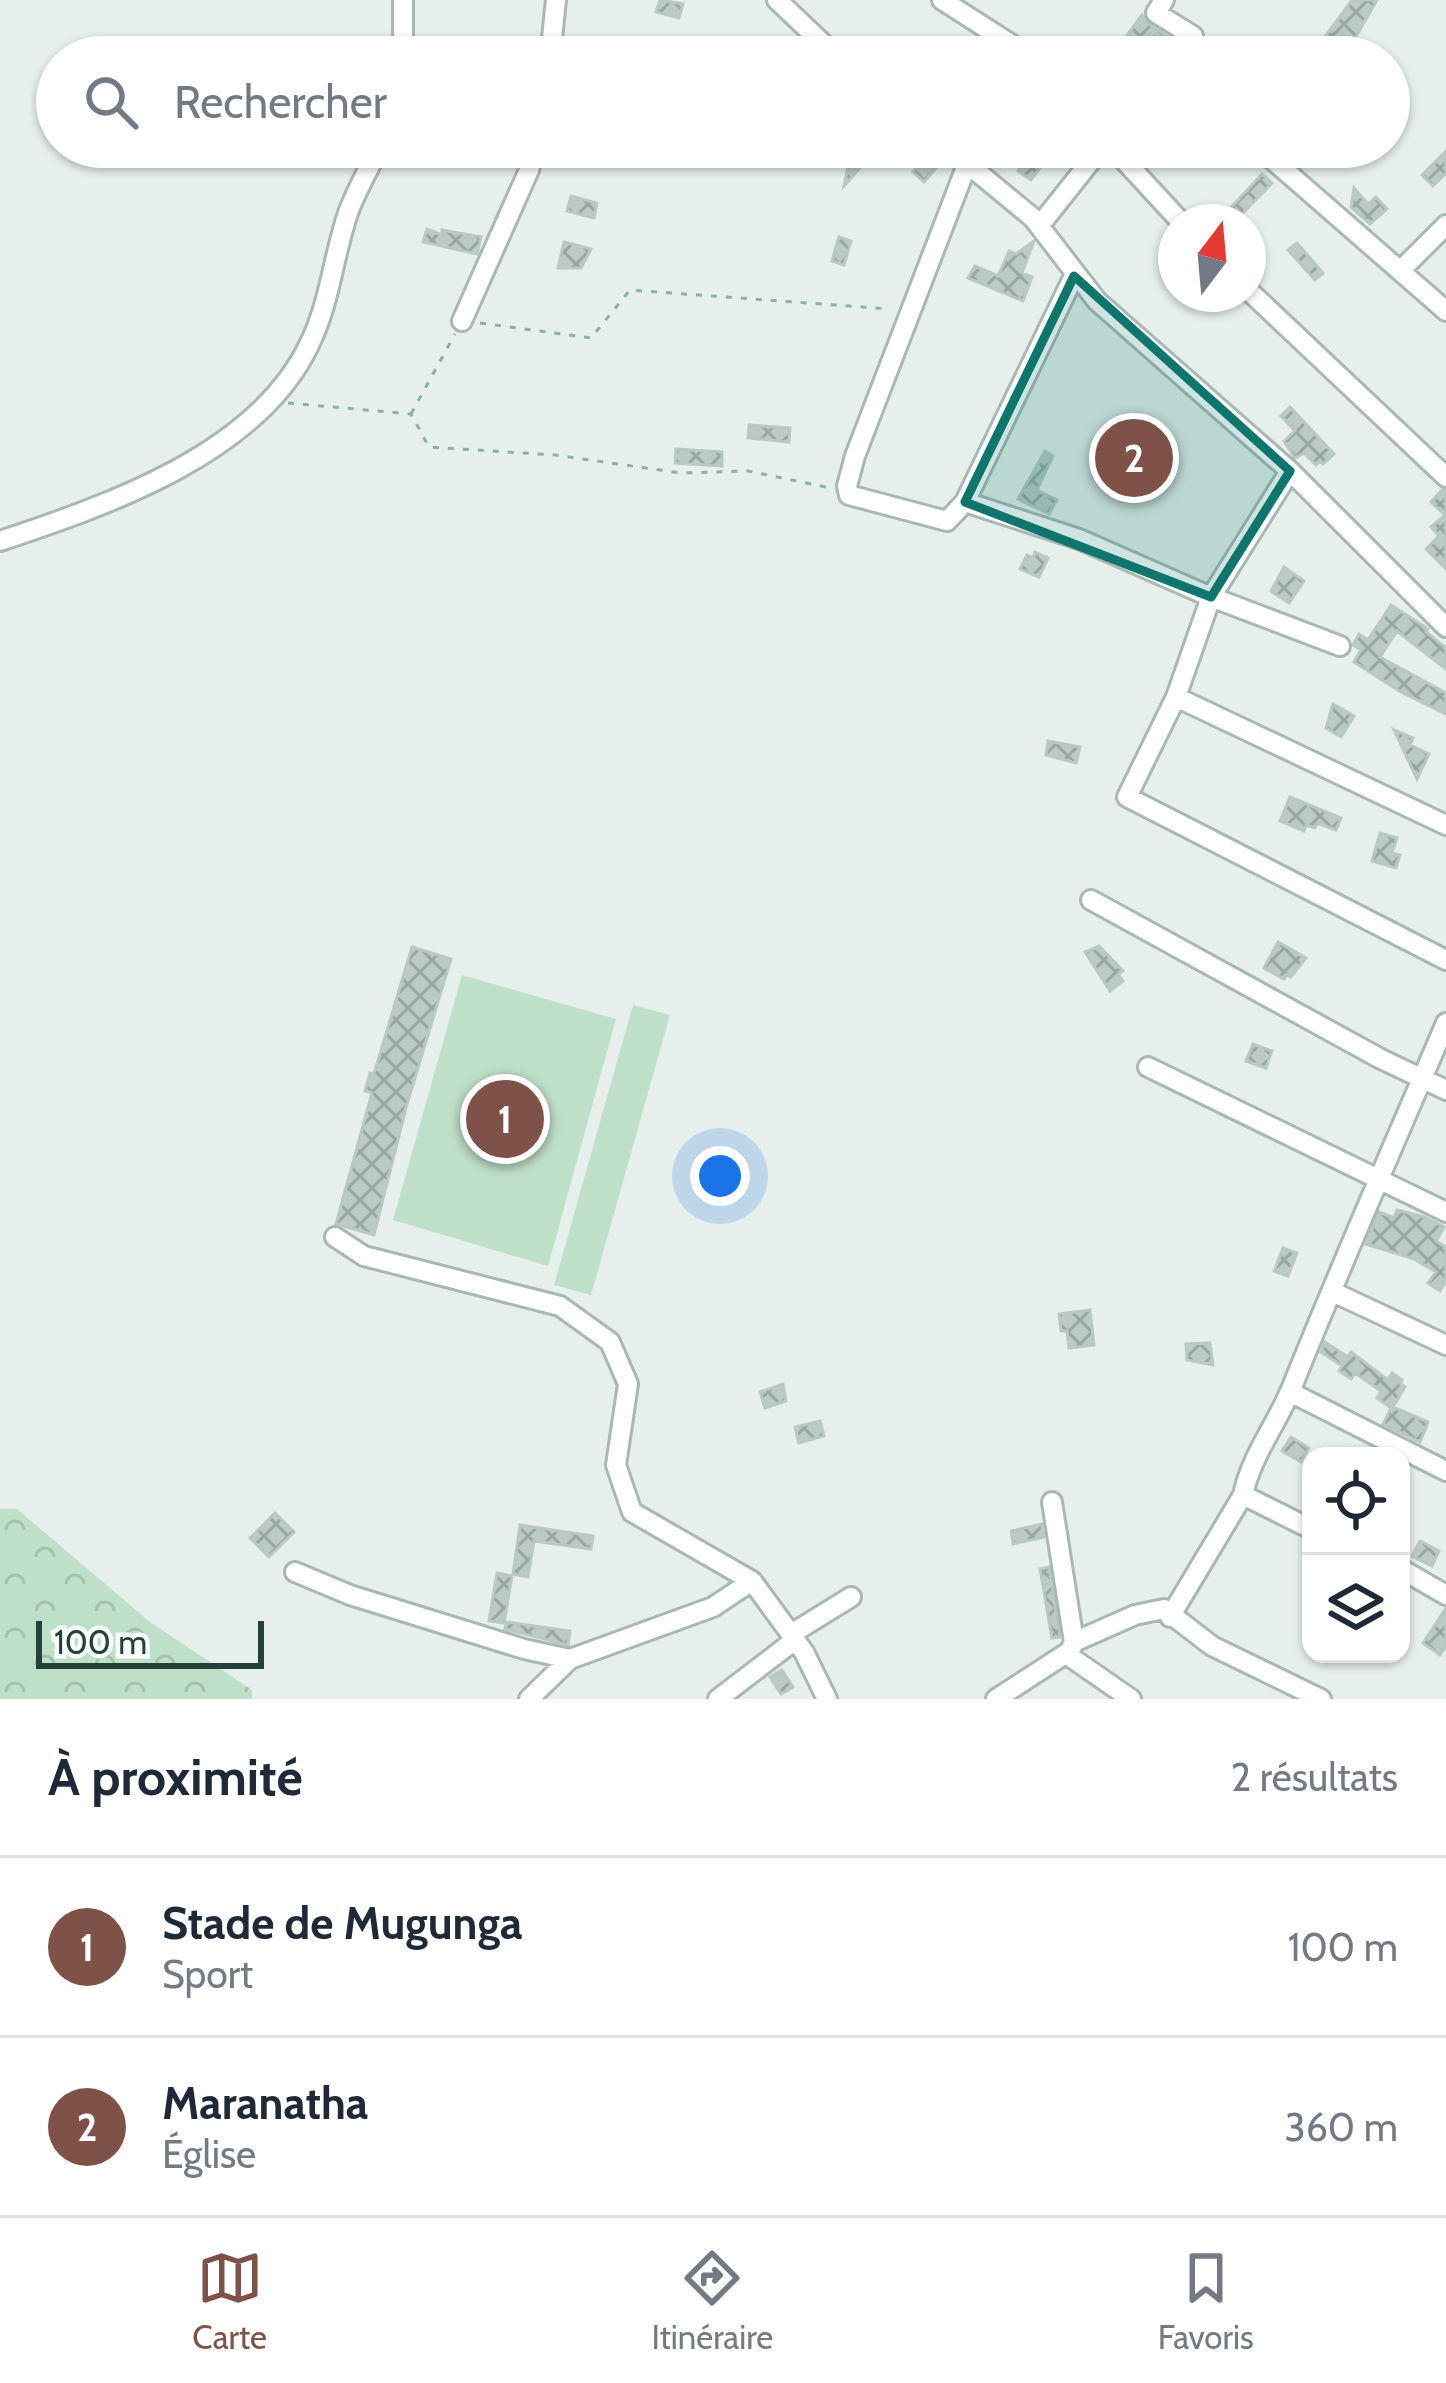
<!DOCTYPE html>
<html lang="fr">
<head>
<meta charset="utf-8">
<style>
	body { margin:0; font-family:Cabin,sans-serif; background:#f6f6f7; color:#1f2937 }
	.controls { position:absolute; right:36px; bottom:36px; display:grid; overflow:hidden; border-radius:24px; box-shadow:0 3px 9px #0004 }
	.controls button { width:108px; height:108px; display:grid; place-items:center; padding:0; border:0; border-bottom:3px solid #e0e1e3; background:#fff; color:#1f2937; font:60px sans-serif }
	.compass { position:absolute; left:1158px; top:204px; width:108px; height:108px; border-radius:50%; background:#fff; box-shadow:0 3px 9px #0004; rotate:16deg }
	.scale { position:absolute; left:36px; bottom:30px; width:228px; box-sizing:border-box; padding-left:12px; border:6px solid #24423a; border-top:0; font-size:33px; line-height:42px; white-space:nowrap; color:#24423a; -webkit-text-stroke:9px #f7fbf9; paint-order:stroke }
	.you { position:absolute; left:720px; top:1176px; width:42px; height:42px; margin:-30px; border:9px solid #fff; border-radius:50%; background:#1a73e8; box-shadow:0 0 0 18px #1a73e833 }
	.badge { display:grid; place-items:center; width:78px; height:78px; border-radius:50%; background:#7f5249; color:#fff; font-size:39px; font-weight:700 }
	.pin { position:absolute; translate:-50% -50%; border:6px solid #fff; box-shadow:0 3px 12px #0006 }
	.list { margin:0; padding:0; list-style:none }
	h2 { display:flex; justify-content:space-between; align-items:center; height:156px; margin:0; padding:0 48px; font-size:51px }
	h2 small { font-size:39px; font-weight:400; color:#747a83 }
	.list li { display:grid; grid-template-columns:78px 1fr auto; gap:36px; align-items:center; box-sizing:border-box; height:180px; padding:0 48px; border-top:3px solid #e0e1e3 }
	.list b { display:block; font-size:45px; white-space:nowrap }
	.list p { margin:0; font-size:39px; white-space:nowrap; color:#747a83 }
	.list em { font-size:39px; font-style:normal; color:#747a83 }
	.icon { flex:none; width:66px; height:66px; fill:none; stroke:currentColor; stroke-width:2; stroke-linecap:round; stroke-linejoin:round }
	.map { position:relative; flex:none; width:1446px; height:1699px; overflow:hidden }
	.search { position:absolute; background:#fff; box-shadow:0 3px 9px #0004; left:36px; right:36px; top:36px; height:132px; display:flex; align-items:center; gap:30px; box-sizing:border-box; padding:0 42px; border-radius:66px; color:#747a83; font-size:45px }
	.sheet { height:516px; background:#fff }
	nav { display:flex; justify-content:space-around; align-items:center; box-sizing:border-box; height:168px; border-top:3px solid #e0e1e3; background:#fff; font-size:33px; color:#747a83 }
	nav a { display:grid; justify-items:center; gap:6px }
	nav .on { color:#7f5249 }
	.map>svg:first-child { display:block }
</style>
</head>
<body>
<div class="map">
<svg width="1446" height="1699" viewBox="0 0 1446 1699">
	<defs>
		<pattern id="forest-crowns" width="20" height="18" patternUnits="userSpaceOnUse" patternTransform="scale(3)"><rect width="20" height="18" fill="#bfe0c8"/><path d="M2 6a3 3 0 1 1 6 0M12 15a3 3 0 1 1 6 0" fill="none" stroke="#a4c1ad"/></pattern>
		<pattern id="building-cross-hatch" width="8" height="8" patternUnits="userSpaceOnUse" patternTransform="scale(3)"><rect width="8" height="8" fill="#bbcac4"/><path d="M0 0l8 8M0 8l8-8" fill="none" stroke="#98a6a0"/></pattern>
	</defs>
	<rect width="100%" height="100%" fill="#e6efeb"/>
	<path fill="#bfe0c8" d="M462,975l154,44 -68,247 -155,-46z
		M633,1005l37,10 -79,280 -37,-10z"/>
	<path fill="url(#forest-crowns)" d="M0,1509h17l133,113 102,68v9h-252z"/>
	<path fill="url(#building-cross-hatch)" stroke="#b8c9c2" stroke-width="3" d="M660,0l23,4 -4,14 -23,-6z
		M1352,0h25l-30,52 -5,-4 -10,9 -10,-8 6,-8 -4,-3z
		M1142,15l7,9 24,16 -9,16 -11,-9 -9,10h-15l-11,-10z
		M852,147l16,12 -24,27z
		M1446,151v22l-13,13 -11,-11z
		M1032,152l13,9 -14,19 -13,-9z
		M926,157l11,10 -13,15 -11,-10z
		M1262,174l10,9 -38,39 -9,-8z
		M1354,188l14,16 8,-7 11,12 -17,15 -19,-17z
		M571,196l26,7 -3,15 -27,-7z
		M427,229l15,6v-5l39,7 -4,17 -54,-12z
		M839,237l12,4 -7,24 -12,-4z
		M1034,241l-12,32 10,4 -9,24 -55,-23 7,-12 23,10 11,-25 7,3z
		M564,242l27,7 -10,19h-23z
		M1297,243l26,30 -8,7 -27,-30z
		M1290,407l44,47 -11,10 -3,-3 -4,4 -12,-12 -9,5 -11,-17 11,-10 -14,-15z
		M749,425l41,3 -1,14 -41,-4z
		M676,449l46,3v14l-47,-3z
		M1045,451l8,5 -16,34 20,10 -8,14 -31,-15z
		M1442,490h4v79l-20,-20 13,-13 -8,-9 14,-12 -14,-13z
		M1035,552l13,6 -9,19 -19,-8 7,-14 6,3z
		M1284,567l20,14 -15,22 -18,-12z
		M1391,605l37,24 -2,3 20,16v21l-49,-38 -17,26 66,36v21l-45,-22 -47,-30 7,-12 -8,-5 6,-11 9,6z
		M1333,704l21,12 -13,21 -15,-9z
		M1394,730l19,8 -3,7 19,9 -12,25z
		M1048,741l32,6 -4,16 -30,-8z
		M1290,797l51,21 -5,12 -19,-7 -2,5 -9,-3 -2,6 -24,-10z
		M1380,833l17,5 -5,15 8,2 -4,13 -24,-7z
		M1278,942l28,16 -15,19 -5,-2 -2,4 -20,-11z
		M1099,946l24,25 -5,3 5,7 -13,10 -25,-39z
		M412,947l39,12 -44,145 -33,131 -38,-11 36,-131 -7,-2 5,-18 4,1z
		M1253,1044l19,7 -6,17 -20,-7z
		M1397,1210l27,7 20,10 -8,14 10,6v34l-6,10 -12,-8 8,-11 -22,-13 -48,-15 13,-32 15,6z
		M1283,1248l14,5 -9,23 -14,-5z
		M1090,1310l4,35 -25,3 -2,-17h-6l-2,-17z
		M1325,1342l23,15 3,-5 37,28 4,-7 10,7 -2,3 5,4 -12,20 35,15 -8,20 -37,-18 8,-16 -14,-10 4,-7 -26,-18 -4,6 -12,-8 3,-5 -21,-14z
		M1210,1343l3,22 -26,-5 -1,-16z
		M783,1384l3,17 -21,7 -5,-16z
		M820,1421l4,15 -25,7 -4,-16z
		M1291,1437l18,11 -8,14 -19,-11z
		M275,1513l19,19 -25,25 -19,-19z
		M1042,1524l2,13 -31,7 -2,-13z
		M520,1525l73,11 -2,13 -57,-8 -6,36 -15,-3z
		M1420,1541l19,10 -7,15 -20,-10z
		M1049,1567l11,70 -8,1 -12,-69z
		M497,1573l15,3 -8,47 -15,-2z
		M1446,1608v38l-6,9 -17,-12z
		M506,1622l64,9 -2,14 -63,-16z
		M782,1670l11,17 -12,7 -11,-17z"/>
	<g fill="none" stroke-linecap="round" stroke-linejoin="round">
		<defs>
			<path id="minor" d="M777,0l60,57
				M942,0l89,57
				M1164,0l-8,13 37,23 -16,21
				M403,57v-57
				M550,57l6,-57
				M947,147l86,71 64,83 193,170 156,156
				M1120,147l3,12 58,63
				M1258,147l188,164
				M968,162l-113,294 -8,30 2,9 98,26 18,-19 109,-226
				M1040,225l62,-78
				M1400,271l46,-46
				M1248,290l198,187
				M462,321l67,-151 6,-23
				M1290,471l-79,126 -35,100 -49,100 319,163
				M965,502l114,37 132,58 129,49
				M0,541c108,-36 257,-87 309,-196 21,-42 24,-88 39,-132 8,-22 21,-45 32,-66
				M1176,697l270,128
				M1091,900l290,159 65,31
				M1148,1067l298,145
				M335,1237l29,19 196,50 50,36 18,42 -12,81 16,47 120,69
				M1333,1292l113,53
				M1290,1392l156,79
				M1243,1495l68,34
				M1052,1502l22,140
				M1401,1569l45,26
				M295,1572l55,23 174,54 46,10 143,-52 39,-26 52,71 23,47
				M1170,1617l73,-122c8,-39 34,-71 49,-108 49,-122 102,-243 154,-364
				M791,1634l60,-37
				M1066,1654l65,45
				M529,1699l41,-40
				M718,1699l77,-59
				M996,1699l74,-48 4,-9 61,-27 29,-6 48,37 109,53"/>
		</defs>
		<use href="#minor" stroke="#a8b8b2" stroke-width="24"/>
		<path stroke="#86b3a5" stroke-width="3" stroke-dasharray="6 9" stroke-linecap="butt" d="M480,323l111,15 39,-48 260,19
			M288,403l123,11 18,33 126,8 126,18 67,-2 83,17
			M411,414l44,-80"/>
		<use href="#minor" stroke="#fff" stroke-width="18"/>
	</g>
	<path fill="#0f766e" fill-opacity="0.2" stroke="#0f766e" stroke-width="9" stroke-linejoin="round" d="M1074,276l216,195 -79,126 -246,-95z"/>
</svg>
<div class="controls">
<button><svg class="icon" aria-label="locate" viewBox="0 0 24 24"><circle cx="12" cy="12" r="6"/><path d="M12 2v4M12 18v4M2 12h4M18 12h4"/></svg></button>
<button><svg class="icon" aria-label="layers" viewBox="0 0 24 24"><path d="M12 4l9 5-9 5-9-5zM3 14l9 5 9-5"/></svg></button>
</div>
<svg class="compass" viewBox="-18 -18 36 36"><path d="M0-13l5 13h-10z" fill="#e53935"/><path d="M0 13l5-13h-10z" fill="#747a83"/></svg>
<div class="scale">100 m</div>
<div class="you"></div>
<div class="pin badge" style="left:505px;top:1119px">1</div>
<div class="pin badge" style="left:1134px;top:458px">2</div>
<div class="search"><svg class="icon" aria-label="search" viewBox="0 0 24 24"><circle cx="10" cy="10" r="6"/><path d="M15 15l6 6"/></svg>Rechercher</div>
</div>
<section class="sheet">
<h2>À proximité<small>2 résultats</small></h2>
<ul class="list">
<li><span class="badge">1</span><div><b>Stade de Mugunga</b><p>Sport</p></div><em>100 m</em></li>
<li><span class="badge">2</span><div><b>Maranatha</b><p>Église</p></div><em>360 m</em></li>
</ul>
</section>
<nav>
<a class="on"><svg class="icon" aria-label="map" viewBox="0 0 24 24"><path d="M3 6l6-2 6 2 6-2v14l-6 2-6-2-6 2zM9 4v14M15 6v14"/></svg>Carte</a>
<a><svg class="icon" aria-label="directions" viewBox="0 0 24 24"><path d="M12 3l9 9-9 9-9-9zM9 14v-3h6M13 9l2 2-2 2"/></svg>Itinéraire</a>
<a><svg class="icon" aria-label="saved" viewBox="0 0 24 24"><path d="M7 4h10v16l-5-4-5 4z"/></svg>Favoris</a>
</nav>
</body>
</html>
